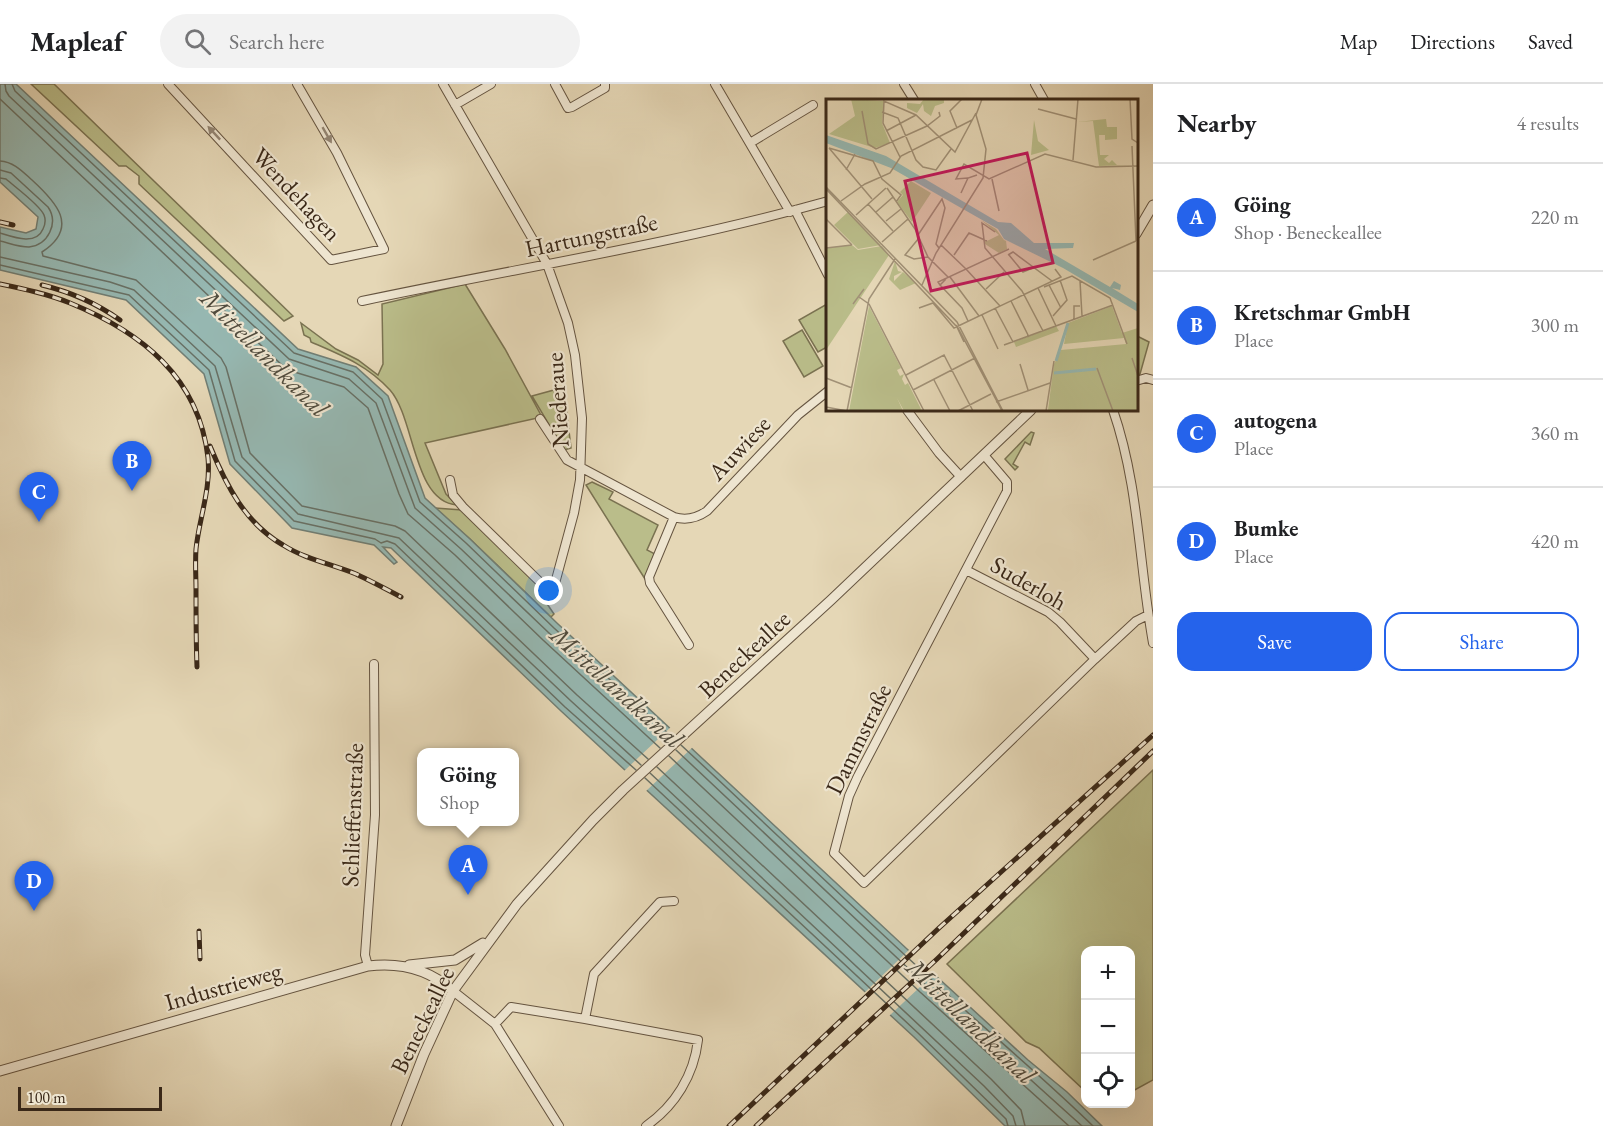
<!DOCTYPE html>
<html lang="en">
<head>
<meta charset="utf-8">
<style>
	body { margin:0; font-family:"EB Garamond",serif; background:#f2f2f2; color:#202124 }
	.controls { position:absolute; right:18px; bottom:18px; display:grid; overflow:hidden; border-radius:12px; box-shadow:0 6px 24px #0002 }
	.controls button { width:54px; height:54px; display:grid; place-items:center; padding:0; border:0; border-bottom:2px solid #e0e0e0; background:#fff; color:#202124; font:30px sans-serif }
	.scale { position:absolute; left:18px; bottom:15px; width:144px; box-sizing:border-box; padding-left:6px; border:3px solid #3a2818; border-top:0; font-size:16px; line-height:21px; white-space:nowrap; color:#3a2818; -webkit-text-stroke:4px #eee5d0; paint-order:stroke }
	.you { position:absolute; left:549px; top:507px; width:21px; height:21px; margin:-15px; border:4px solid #fff; border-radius:50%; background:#1a73e8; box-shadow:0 0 0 9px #1a73e833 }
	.badge { display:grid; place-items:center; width:39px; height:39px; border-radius:50%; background:#2563eb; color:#fff; font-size:20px; font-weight:700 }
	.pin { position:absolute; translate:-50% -50px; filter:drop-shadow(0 2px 3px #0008) }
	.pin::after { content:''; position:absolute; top:32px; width:21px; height:18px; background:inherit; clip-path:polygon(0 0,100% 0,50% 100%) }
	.popup { position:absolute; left:417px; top:664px; width:102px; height:78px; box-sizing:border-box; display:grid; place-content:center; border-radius:12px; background:#fff; filter:drop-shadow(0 2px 4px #0005); font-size:20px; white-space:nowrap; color:#757577 }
	.popup b { font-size:22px; color:#202124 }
	.popup::after { content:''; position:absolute; left:50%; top:100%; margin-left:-12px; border:12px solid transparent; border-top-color:#fff }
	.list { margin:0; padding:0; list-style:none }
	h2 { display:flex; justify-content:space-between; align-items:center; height:78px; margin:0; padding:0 24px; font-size:26px }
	h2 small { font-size:20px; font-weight:400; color:#757577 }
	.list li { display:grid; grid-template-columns:39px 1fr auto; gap:18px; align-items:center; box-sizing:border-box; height:108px; padding:0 24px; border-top:2px solid #e0e0e0 }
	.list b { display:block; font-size:22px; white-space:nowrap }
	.list p { margin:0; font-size:20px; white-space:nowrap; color:#757577 }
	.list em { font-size:20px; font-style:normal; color:#757577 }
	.actions { display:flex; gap:12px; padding:18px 24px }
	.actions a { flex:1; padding:14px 0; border:2px solid #2563eb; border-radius:18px; text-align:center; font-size:21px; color:#2563eb }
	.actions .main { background:#2563eb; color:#fff }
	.icon { flex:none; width:33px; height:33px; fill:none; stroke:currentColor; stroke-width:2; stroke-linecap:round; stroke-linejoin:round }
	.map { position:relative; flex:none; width:1153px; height:1042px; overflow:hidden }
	header { display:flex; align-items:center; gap:36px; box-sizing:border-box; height:84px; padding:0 30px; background:#fff; border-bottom:2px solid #e0e0e0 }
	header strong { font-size:28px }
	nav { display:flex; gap:33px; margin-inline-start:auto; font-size:21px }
	.search { width:420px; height:54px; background:#f2f2f2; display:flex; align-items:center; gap:15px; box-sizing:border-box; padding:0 21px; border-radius:33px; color:#757577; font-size:22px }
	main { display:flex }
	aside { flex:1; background:#fff }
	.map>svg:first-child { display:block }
</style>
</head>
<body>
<header>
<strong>Mapleaf</strong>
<div class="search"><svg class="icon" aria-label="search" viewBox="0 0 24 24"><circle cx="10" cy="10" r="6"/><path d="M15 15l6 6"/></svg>Search here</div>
<nav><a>Map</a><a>Directions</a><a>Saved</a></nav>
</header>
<main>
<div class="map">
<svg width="1153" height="1042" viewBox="0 0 1153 1042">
	<rect width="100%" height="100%" fill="#e5d7b6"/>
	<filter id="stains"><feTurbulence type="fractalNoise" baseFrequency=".00333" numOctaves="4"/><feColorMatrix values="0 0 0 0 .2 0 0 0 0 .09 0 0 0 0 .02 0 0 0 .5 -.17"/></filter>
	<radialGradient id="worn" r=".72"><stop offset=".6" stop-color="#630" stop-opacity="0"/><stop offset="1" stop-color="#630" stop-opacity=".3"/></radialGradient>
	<path fill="#babd8a" stroke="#7a7251" stroke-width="1.5" d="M31,0h23l239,232 -9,5 -145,-137v-8l-13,-10h-7z
		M465,200l40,65 37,68 -117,26 21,51 11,11c-44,-3 -42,-87 -67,-115 -23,-25 -49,-35 -79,-48l-1,-4 -6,-3 -3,-12 35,26 22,11 20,15 5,-11 -1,-60z
		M827,220v43l-9,5 -19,-32z
		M802,246l21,36 -19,11 -21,-36z
		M1137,252l12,6 -9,32 -3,2z
		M554,306l2,8 9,-1 6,51 -7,2 -32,-54z
		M1031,348l3,1 -4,12 -5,-3 -12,22 5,3 -3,3 -10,-11z
		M592,398l21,10 -4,7 49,26 -11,25 8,4 -10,25 -59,-94z
		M435,424l27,2 79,76v9l13,19 -3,3 -81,-78z
		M1153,686v310l-22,12 -1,-142h-44l-1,141 -46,-43 -13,-6 -79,-78z"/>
	<path fill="#96b8b2" stroke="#717e74" stroke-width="1.5" d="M0,0h16l282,265 58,18 32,29 37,102 45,41 88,85 378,352 92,84 39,32 35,34h-97l-91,-89 -353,-326 -170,-163 -8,-1 14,15 -3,2 -20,-19 -82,-17 -62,-64 -26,-90 -78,-74 -126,-30v-43l26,6 10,-4 2,-12 -38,-35z"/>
	<path fill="#e5d7b6" d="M673,641l22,20 -50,47 -22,-20z
		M911,864l25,24 -48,45 -25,-23z"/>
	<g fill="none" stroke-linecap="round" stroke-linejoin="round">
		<path stroke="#687065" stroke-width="1.5" d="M5,0l1,7 3,5 280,263 60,20 27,24 39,105 46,41 88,84 118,109
			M12,0l3,7 279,262 59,19 29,27 38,103 46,41 88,85 118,109
			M0,15l283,267 8,5 53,16 24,21 31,86 9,20 47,41 88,85 117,108
			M0,77c14,1 22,10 32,19 24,22 48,47 10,72l1,4 93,24 85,78 5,9 24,86 52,53 93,20 10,5 172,164 71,64
			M0,86l11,3 37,34c11,16 0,38 -19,40 -10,0 -20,-4 -29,-6
			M0,94l6,1c9,8 34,26 38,36 2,5 1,10 -1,14 -7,17 -30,8 -43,4
			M0,173l110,25 24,8 81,76 27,91 56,57 101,24 172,163 70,64
			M0,181l129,30 80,75 26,91 59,60 81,18 6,4 6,-2 8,3 170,163 71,63
			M681,661c85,79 168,159 253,237 53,49 108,94 159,144
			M676,666l251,236 155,140
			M669,672l251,236 149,134
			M657,683l334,312 30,31 4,16
			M650,689l334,313 29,30 3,10
			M645,694l273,255 88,86 2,7"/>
		<defs>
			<path id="minor" d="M168,0l163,176 53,-11 -47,-96 -40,-69
				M443,0l104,180 21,59 7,32 7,63 -2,62 -6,33 -20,74h-7l-4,-2 -80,-78 -10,-12 -3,-15
				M555,0l13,24 4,-1 33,-19v-4
				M715,0l75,128
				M904,0l10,16
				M1035,0l9,16
				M455,21l36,-21
				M750,59l63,-38
				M795,126l33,65
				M362,217c155,-33 313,-57 466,-100
				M1136,297l10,-3 7,2
				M907,326l32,43 22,24
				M1113,326c26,75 26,155 40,233
				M540,335l27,41 107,57c13,4 23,1 33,-6l91,-96 30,-24
				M984,371l23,27v9l-149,285 -9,20 -15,57 30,30 231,-224 41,-38 12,-6
				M674,433l-25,60 1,6 39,62
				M966,486l82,42 12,10 35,37
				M368,882l-3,-11 10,-140 -1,-151
				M453,907l42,33 64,102
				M585,935l113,21c-4,35 -23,66 -52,86
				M495,940l16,-17 74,12 9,-45 66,-72 14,-1"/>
			<path id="tertiary" d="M1136,150l17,-29
				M409,881l46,-5 28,-17
				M0,987l368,-105c32,-4 61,3 85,25
				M396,1042l28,-72 29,-63 64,-87 76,-84 30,-30 208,-190 200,-190"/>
		</defs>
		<use href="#minor" stroke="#655440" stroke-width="10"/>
		<use href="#tertiary" stroke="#655440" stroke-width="11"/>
		<use href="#minor" stroke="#eee5d0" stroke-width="8"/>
		<use href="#tertiary" stroke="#eee5d0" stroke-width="9"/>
		<defs>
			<path id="rail" d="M0,138l13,3
				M0,200c24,5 48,10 70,19 71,29 129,74 138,155 3,31 -9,61 -12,91 -1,13 0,27 0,41 0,26 0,51 1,77
				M42,201c29,7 54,18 78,35
				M210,362c16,39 35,77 73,99 22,14 48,19 73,29 15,7 30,15 45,23
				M199,847l1,28
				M729,1042l210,-198 214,-193
				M756,1042l181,-167 216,-208"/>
		</defs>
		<use href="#rail" stroke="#3a2818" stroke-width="5"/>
		<use href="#rail" stroke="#eee5d0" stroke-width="3" stroke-dasharray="9" stroke-linecap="butt"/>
	</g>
	<defs><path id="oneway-solid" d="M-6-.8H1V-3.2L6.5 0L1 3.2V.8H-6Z" transform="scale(1.5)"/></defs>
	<g fill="#948674">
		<use href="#oneway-solid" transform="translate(214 49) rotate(-133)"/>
		<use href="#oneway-solid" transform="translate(327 51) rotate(60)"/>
	</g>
	<g text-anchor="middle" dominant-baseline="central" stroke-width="4.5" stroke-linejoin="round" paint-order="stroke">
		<g font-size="24" fill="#3a2818" stroke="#eee5d0">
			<text transform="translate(297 110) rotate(47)">Wendehagen</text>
			<text transform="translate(591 151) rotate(-12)">Hartungstraße</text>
			<text transform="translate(557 316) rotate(-94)">Niederaue</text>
			<text transform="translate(739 364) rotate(-47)">Auwiese</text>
			<text transform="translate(1029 499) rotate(30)">Suderloh</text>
			<text transform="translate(744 570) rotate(-43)">Beneckeallee</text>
			<text transform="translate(858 655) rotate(-64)">Dammstraße</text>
			<text transform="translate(352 731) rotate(-88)">Schlieffenstraße</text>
			<text transform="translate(223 902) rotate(-16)">Industrieweg</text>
			<text transform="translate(422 936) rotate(-64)">Beneckeallee</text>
		</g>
		<g font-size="26" font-style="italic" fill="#514c3e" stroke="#eee5d0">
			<text transform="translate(265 269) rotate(45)">Mittellandkanal</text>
			<text transform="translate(617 603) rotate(42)">Mittellandkanal</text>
			<text transform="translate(971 937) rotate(44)">Mittellandkanal</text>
		</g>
	</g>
	<g transform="translate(826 15)">
		<rect width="312" height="312" fill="#e5d7b6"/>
		<path d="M25,0l33,2 -2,22 8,20 -15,5 -46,-14 26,-18zM98,0h20v4l-9,3 -4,10 -7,-5 -1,-7 -6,9 -10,-5v-5l13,1zM280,20l1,8h10v12l-12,1v-5h-6l1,20h9l-5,4 5,4 3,-3 5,5h14l-32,1 -6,-45 -16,1zM208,21l4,21 11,9 -18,5zM85,82l20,12 -19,29 -15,-20 6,-7 -3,-3zM22,113l33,33 -23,4 -24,-24zM155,121l15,9 8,11 11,5 -9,-4 1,8 -8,4 -14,-9 -2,-6 4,3 12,-6zM26,146l6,5 24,-4 7,9 -63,95v-102zM69,162l3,10 4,1 -8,4v5l9,-9 13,11 -16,7 -11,-11zM43,207l32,62 -4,2 3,6 4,-2 -2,5 3,6 3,-2 14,28h-18l-7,-13 6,13h-54zM286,207l10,27 16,-5v83l-90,-1 6,-46 7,-14 65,-6 -2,-6 -60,6 4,-21zM230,227l3,5 -43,16 -2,-5z" fill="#babd8a"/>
		<path d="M0,36l60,21 112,66 13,1 23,20h40l-1,5 -28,1 65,38 4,-6 7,4 -1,5 -8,-2 26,16v8l-75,-44 -59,-29 -6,-10 -107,-61 -65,-25z" fill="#96b8b2"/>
		<path fill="none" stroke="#96b8b2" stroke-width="3" d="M230,262l12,-38M228,274l42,-4"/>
		<path fill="none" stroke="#a19177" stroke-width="1.5" d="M304,0l2,40 6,4M212,10l38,10M36,12l6,33 8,5 51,-23 13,-10 -1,-4M56,13l16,6 18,42 7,7 13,3 15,-21M131,29l-7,-17 12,-12M60,32l30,-16M306,47l4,95M3,49l44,13 9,18 19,16 -5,7M3,49l43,51M74,58l-17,-34 1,-22 32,14 39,37 21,-39M247,61l5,-61M20,71l9,-16M142,79l-12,1 8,-15 25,15 56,-25 51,13 42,-1M166,80l7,32M0,88l131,135 46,89M61,89l28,41 13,28 20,20M0,90l132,139 44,83M135,94l7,-15 9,-3M15,102l24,-17 25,-11 11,-17 71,-36M42,105l25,27M50,113l17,-15M30,116l30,-27M0,120l26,26M60,122l15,-12M169,133l-13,-9 3,25 37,43 21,40M92,136l24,-36 3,9 -9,36 3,4M93,139l-14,17 9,4 14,-2M56,143l26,-23M115,146l25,24M0,149l26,-3M128,156l15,-22 18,8M182,156l5,-3 39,29M183,156l14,17 12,-5M267,161l43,-19M140,170l34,37M124,178l29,39M120,180l-6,6 -2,-3 71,-33M254,182l2,35M96,186l14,-32 47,-75 3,-29 -10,-34 6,-16M114,186l22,23 6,13M223,186l12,23M218,188l28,-11 38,22 17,46M212,189l18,38M160,190l18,-17M33,198l10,7 55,107M185,202l18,36M27,205l11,-15M93,209l14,-5 21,25 107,-51 -6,-8M169,209l18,34M156,216l16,34M227,217l14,-16 -7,-20M248,221v-14h6M130,226l8,17M178,246l109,-40M306,259l6,18M194,265l8,26M271,269l16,43M80,276l38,-20 29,56M0,279l26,10M108,281l16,31M87,291l62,-32M170,303l54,-19M0,308l21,4M21,312l22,-112 26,-40M132,312l33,-17M220,312l8,-50"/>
		<path fill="#c2185b" fill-opacity="0.15" stroke="#c2185b" stroke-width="3" d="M201,54l26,110 -122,28 -26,-110z"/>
		<rect width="312" height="312" fill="none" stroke="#3a2818" stroke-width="3"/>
	</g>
	<rect width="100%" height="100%" filter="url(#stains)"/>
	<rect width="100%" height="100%" fill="url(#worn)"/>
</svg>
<div class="controls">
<button>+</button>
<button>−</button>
<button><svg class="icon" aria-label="locate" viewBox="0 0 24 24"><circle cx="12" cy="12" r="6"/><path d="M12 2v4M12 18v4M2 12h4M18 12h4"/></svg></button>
</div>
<div class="scale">100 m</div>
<div class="you"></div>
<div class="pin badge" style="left:468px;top:811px">A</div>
<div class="popup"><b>Göing</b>Shop</div>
<div class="pin badge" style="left:132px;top:407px">B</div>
<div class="pin badge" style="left:39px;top:438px">C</div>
<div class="pin badge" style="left:34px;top:827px">D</div>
</div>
<aside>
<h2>Nearby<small>4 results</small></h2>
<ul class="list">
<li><span class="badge">A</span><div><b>Göing</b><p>Shop · Beneckeallee</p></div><em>220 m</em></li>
<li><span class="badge">B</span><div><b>Kretschmar GmbH</b><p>Place</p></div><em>300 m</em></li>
<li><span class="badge">C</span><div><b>autogena</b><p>Place</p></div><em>360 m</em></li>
<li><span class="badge">D</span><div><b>Bumke</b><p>Place</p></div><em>420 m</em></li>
</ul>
<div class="actions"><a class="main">Save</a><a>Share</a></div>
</aside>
</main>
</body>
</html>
